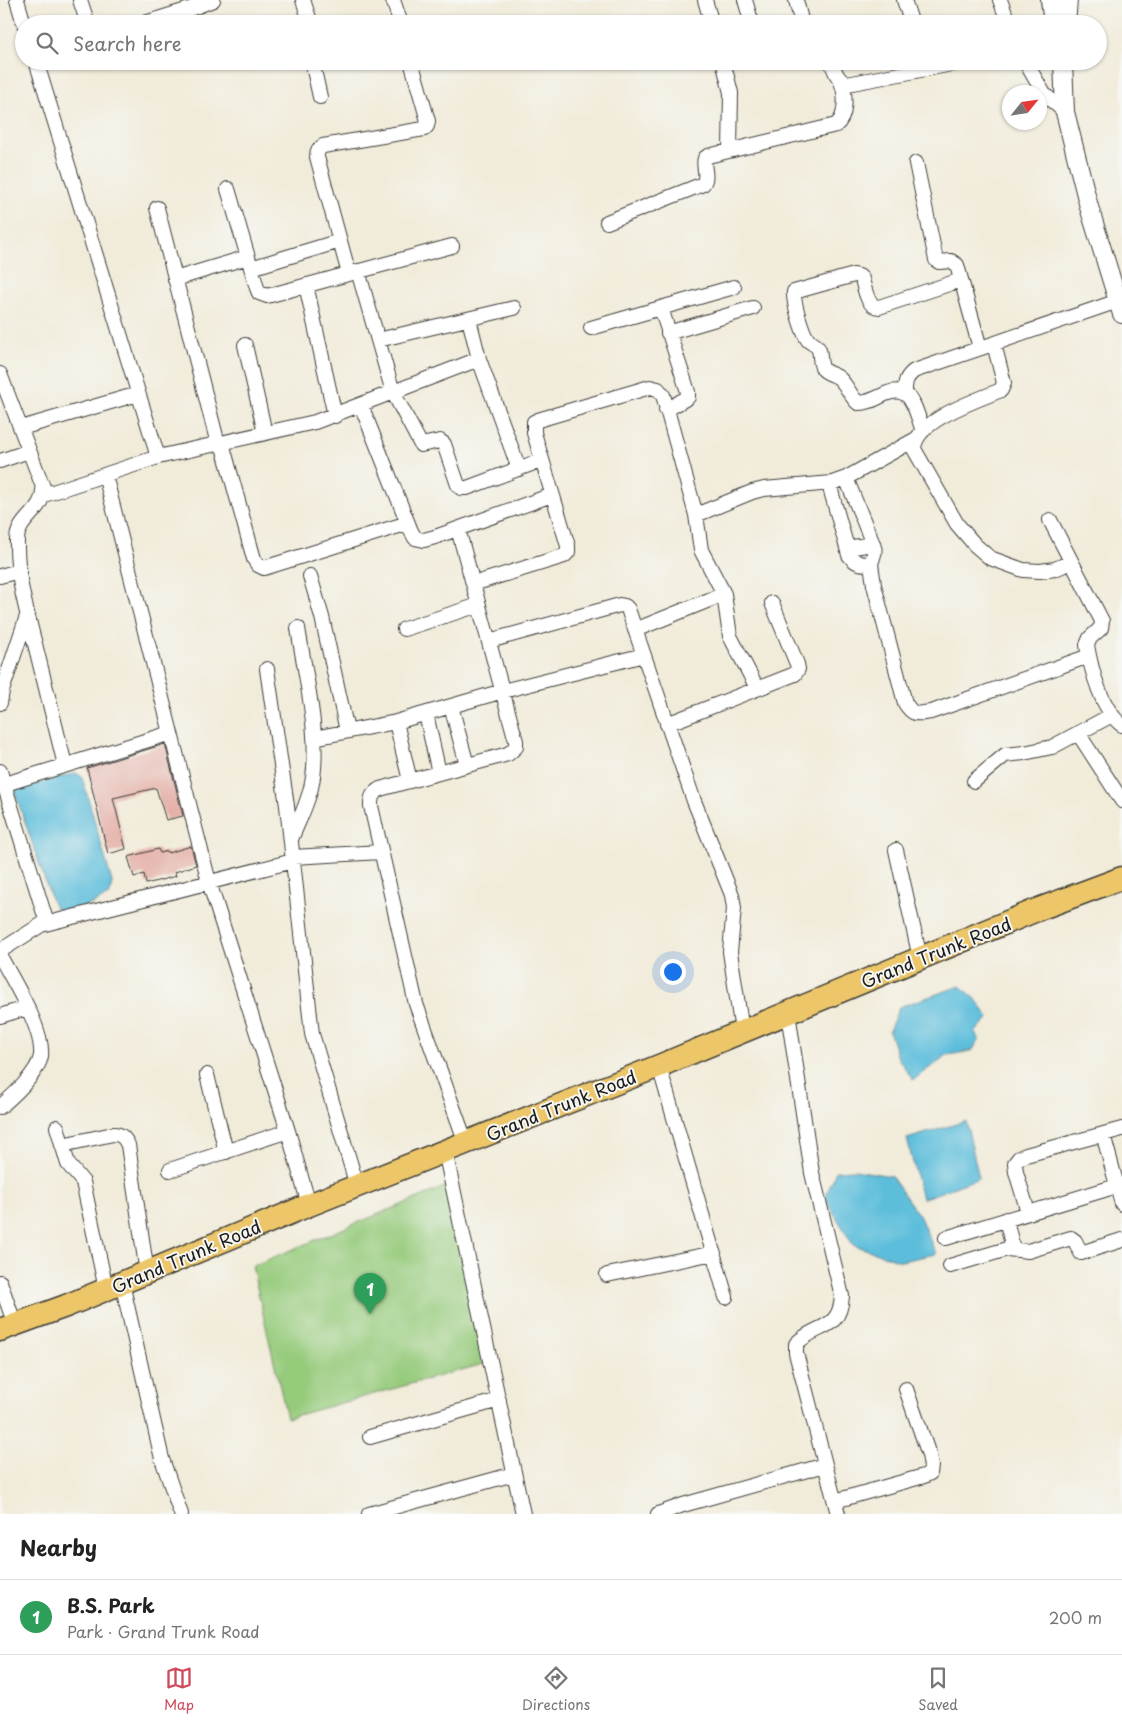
<!DOCTYPE html>
<html lang="en">
<head>
<meta charset="utf-8">
<style>
	body { margin:0; font-family:"Playpen Sans",sans-serif; background:#f2f2f2; color:#222 }
	.compass { position:absolute; left:1002px; top:85px; width:45px; height:45px; border-radius:50%; background:#fff; box-shadow:0 1px 4px #0004; rotate:60deg }
	.you { position:absolute; left:672px; top:971px; width:18px; height:18px; margin:-12px; border:4px solid #fff; border-radius:50%; background:#1a73e8; box-shadow:0 0 0 8px #1a73e833 }
	.badge { display:grid; place-items:center; width:32px; height:32px; border-radius:50%; background:#d1495b; color:#fff; font-size:16px; font-weight:700 }
	.pin { position:absolute; translate:-50% -41px; filter:drop-shadow(0 1px 2px #0008) }
	.pin::after { content:''; position:absolute; top:26px; width:18px; height:15px; background:inherit; clip-path:polygon(0 0,100% 0,50% 100%) }
	.list { margin:0; padding:0; list-style:none }
	h2 { display:flex; justify-content:space-between; align-items:center; height:65px; margin:0; padding:0 20px; font-size:21px }
	h2 small { font-size:16px; font-weight:400; color:#767676 }
	.list li { display:grid; grid-template-columns:32px 1fr auto; gap:15px; align-items:center; box-sizing:border-box; height:75px; padding:0 20px; border-top:1px solid #e0e0e0 }
	.list b { display:block; font-size:19px; white-space:nowrap }
	.list p { margin:0; font-size:16px; white-space:nowrap; color:#767676 }
	.list em { font-size:16px; font-style:normal; color:#767676 }
	.icon { flex:none; width:28px; height:28px; fill:none; stroke:currentColor; stroke-width:2; stroke-linecap:round; stroke-linejoin:round }
	.map { position:relative; flex:none; width:1122px; height:1514px; overflow:hidden }
	.search { position:absolute; background:#fff; box-shadow:0 1px 4px #0004; left:15px; right:15px; top:15px; height:55px; display:flex; align-items:center; gap:12px; box-sizing:border-box; padding:0 18px; border-radius:28px; color:#767676; font-size:19px }
	.sheet { height:140px; background:#fff }
	nav { display:flex; justify-content:space-around; align-items:center; box-sizing:border-box; height:70px; border-top:1px solid #e0e0e0; background:#fff; font-size:14px; color:#767676 }
	nav a { display:grid; justify-items:center; gap:2px }
	nav .on { color:#d1495b }
	.map>svg:first-child { display:block }
</style>
</head>
<body>
<div class="map">
<svg width="1122" height="1514" viewBox="0 0 1122 1514">
	<rect width="100%" height="100%" fill="#f6f6f2"/>
	<filter id="ink" filterUnits="userSpaceOnUse"><feTurbulence type="fractalNoise" baseFrequency=".02" numOctaves="2"/><feDisplacementMap in="SourceGraphic" scale="10" xChannelSelector="R" yChannelSelector="G"/><feConvolveMatrix kernelMatrix="1 2 1 2 8 2 1 2 1" color-interpolation-filters="sRGB"/></filter>
	<filter id="wash" filterUnits="userSpaceOnUse"><feTurbulence type="fractalNoise" baseFrequency=".0096" numOctaves="4" result="noise"/><feDisplacementMap in="SourceGraphic" scale="20" xChannelSelector="R" yChannelSelector="G"/><feGaussianBlur stdDeviation="1.12" result="paint"/><feColorMatrix in="noise" values="0 0 0 0 0 0 0 0 0 0 0 0 0 0 0 0 0 1.4 0 .05"/><feComposite in="paint" operator="in"/></filter>
	<g filter="url(#wash)">
		<rect width="100%" height="100%" fill="#f1ebd9"/>
		<path fill="#96cb7c" stroke="#59744c" d="M447,1186l40,177 -200,55 -35,-152z"/>
		<path fill="#5dbedb" stroke="#3c6d7c" d="M76,773l6,4 30,105 -2,12c-17,11 -32,18 -53,15l-4,-5 -39,-114z
			M960,986l15,12 14,20 -14,14 4,8 -7,11 -25,4 -34,25 -15,-22 -9,-27 10,-24z
			M966,1121l13,57 -57,21 -15,-60z
			M855,1170l36,6 29,41 16,37 -35,7 -48,-16 -28,-47 11,-27z"/>
		<g id="blocks">
			<path fill="#e4b0a8" d="M165,744l18,72 -17,4 -10,-32 -43,10 13,51 -18,5 -21,-86z
				M191,846l5,19 -21,7 1,4 -30,8 -2,-10 -10,3 -6,-20 30,-8 2,4 7,-2 1,2z"/>
		</g>
	</g>
	<g filter="url(#ink)">
		<use href="#blocks" fill-opacity="0" stroke="#3c3b38" stroke-width="1"/>
		<g fill="none" stroke-linecap="round" stroke-linejoin="round">
			<defs>
				<path id="minor" d="M17,0l7,24
					M80,0l8,24
					M303,0l8,24
					M393,0l8,24
					M705,0l7,24
					M745,0l7,24
					M796,0l6,24
					M904,0l8,24
					M1000,0l9,24
					M142,24l48,-15 23,-9
					M36,61l122,396
					M312,61l8,36
					M723,61l8,32 -1,57
					M831,61c4,10 6,19 16,23l121,-23
					M1025,61l19,33 21,18
					M916,163l20,97 3,2 12,-1 6,4 23,83
					M228,189l29,99 2,5 8,3 185,-50
					M157,208l61,236
					M607,222l96,-38c6,-8 -1,-18 2,-26l3,-2 128,-31c11,-8 10,-32 5,-43
					M251,268l89,-27
					M358,271l35,121 28,53 19,-4 4,3 14,41 3,3h6l75,-28
					M349,274l-32,-117c0,-6 1,-8 6,-11l101,-17 3,-3 1,-5 -17,-60
					M175,279l73,-22
					M306,285l29,131
					M661,308l27,84v5l-3,2 -19,11
					M469,319l10,40 40,110
					M591,328l143,-41
					M668,333l85,-25
					M378,340l136,-32
					M994,344l10,39 -3,7c-23,10 -86,30 -87,59l43,75 18,21 15,13 33,12 17,1 15,-2 16,-7
					M245,345l20,88
					M0,374l43,113c2,24 -25,31 -26,52 -1,36 9,70 18,105 10,40 20,81 30,121
					M905,392c0,-10 1,-15 9,-21l204,-70
					M361,405l50,126 4,7 9,2 11,-3 117,-42
					M21,428l117,-34
					M923,431c-8,-21 -11,-50 -40,-36 -8,4 -15,8 -25,8 -8,-7 -11,-18 -19,-25 -5,-4 -12,-4 -16,-9 -4,-6 -2,-13 -4,-19 -2,-6 -7,-6 -11,-10 -6,-8 -15,-39 -14,-48l60,-17 5,1 3,3c3,10 5,28 17,28l82,-27
					M222,443l32,116 4,6 6,3 144,-45
					M0,461l29,-10
					M105,475l104,407 79,249 21,74
					M846,478l27,66 2,7 -4,13 3,21 31,118c8,13 12,11 26,9l158,-56
					M829,484l20,71c7,9 12,9 22,9
					M44,495l114,-38 157,-35 164,-63
					M696,515l56,-23 12,-3 68,-6 14,-5 70,-39
					M1050,520l52,101 -1,7 -11,10 -3,7c4,24 15,66 35,80
					M458,529l58,212v6l-8,7 -128,35c-8,5 -9,8 -9,17l45,198 50,139
					M847,548l26,-4
					M0,576l19,-5
					M310,576l12,41 25,114
					M473,584l91,-28 4,-4v-6l-34,-113v-11l4,-2 112,-33 8,2 5,6 33,120 5,35 23,44 6,42 27,52
					M404,629l75,-24
					M635,630l89,-36
					M489,641l131,-36 5,1 3,3 66,192 38,94 2,13 -4,44 12,79
					M267,669l20,137 25,228 45,152
					M0,703l2,-12 25,-75
					M451,706l16,59
					M426,714l13,59
					M396,722l14,59
					M667,724l128,-50 3,-5 -1,-5 -25,-61
					M1078,733l44,68
					M314,738l82,-16 107,-31 141,-36
					M0,771l47,152
					M974,781l31,-26 19,-2 28,-6 60,-32
					M5,784l166,-51
					M292,837c7,-17 17,-36 20,-54 9,-46 -7,-108 -14,-155
					M896,850l24,108
					M293,857l88,-5
					M0,951l41,-26 252,-64
					M0,956c13,25 44,73 41,100 -3,17 -28,40 -41,51
					M788,1013l24,160 30,123c-2,36 -26,27 -46,48v9l42,161
					M0,1016l26,-8
					M659,1066l67,231
					M207,1075l19,77
					M57,1127l11,37 15,18 23,107
					M1103,1134l19,70
					M62,1145l51,-11c8,0 11,3 15,11l19,128
					M445,1151l78,363
					M170,1170l118,-39
					M1028,1212l-12,-40 -1,-9 4,-5 7,-3 96,-26
					M1006,1219l7,30
					M946,1238l171,-52
					M950,1266l57,-17 21,2 43,-13 4,3 6,12 41,-13
					M607,1275l107,-22
					M0,1282l15,43
					M122,1283l40,176 19,55
					M370,1437l129,-37
					M835,1501l89,-25 6,-3 1,-7 -2,-11 -23,-66
					M369,1514l145,-40
					M658,1514l25,-9 142,-40"/>
				<path id="tertiary" d="M1050,0l3,24
					M1066,24l2,-24
					M1063,61l2,51 24,95 33,107"/>
				<path id="primary" d="M0,1330l66,-24 243,-101 350,-139 380,-157 83,-31"/>
			</defs>
			<use href="#minor" stroke="#3c3b38" stroke-width="16"/>
			<use href="#tertiary" stroke="#3c3b38" stroke-width="20"/>
			<use href="#primary" stroke="#3c3b38" stroke-width="25"/>
			<use href="#minor" stroke="#fff" stroke-width="14"/>
			<use href="#tertiary" stroke="#fff" stroke-width="18"/>
			<use href="#primary" stroke="#ecc669" stroke-width="22"/>
		</g>
	</g>
	<g text-anchor="middle" dominant-baseline="central" stroke-width="4" stroke-linejoin="round" paint-order="stroke">
		<g font-size="18" fill="#1c1c1c" stroke="#f6f6f2">
			<text transform="translate(936 952) rotate(-22)">Grand Trunk Road</text>
			<text transform="translate(561 1105) rotate(-22)">Grand Trunk Road</text>
			<text transform="translate(186 1256) rotate(-23)">Grand Trunk Road</text>
		</g>
	</g>
</svg>
<svg class="compass" viewBox="-18 -18 36 36"><path d="M0-13l5 13h-10z" fill="#e53935"/><path d="M0 13l5-13h-10z" fill="#767676"/></svg>
<div class="you"></div>
<div class="pin badge" style="left:370px;top:1314px;background:#2e9e5b">1</div>
<div class="search"><svg class="icon" aria-label="search" viewBox="0 0 24 24"><circle cx="10" cy="10" r="6"/><path d="M15 15l6 6"/></svg>Search here</div>
</div>
<section class="sheet">
<h2>Nearby<small></small></h2>
<ul class="list">
<li><span class="badge" style="background:#2e9e5b">1</span><div><b>B.S. Park</b><p>Park · Grand Trunk Road</p></div><em>200 m</em></li>
</ul>
</section>
<nav>
<a class="on"><svg class="icon" aria-label="map" viewBox="0 0 24 24"><path d="M3 6l6-2 6 2 6-2v14l-6 2-6-2-6 2zM9 4v14M15 6v14"/></svg>Map</a>
<a><svg class="icon" aria-label="directions" viewBox="0 0 24 24"><path d="M12 3l9 9-9 9-9-9zM9 14v-3h6M13 9l2 2-2 2"/></svg>Directions</a>
<a><svg class="icon" aria-label="saved" viewBox="0 0 24 24"><path d="M7 4h10v16l-5-4-5 4z"/></svg>Saved</a>
</nav>
</body>
</html>
